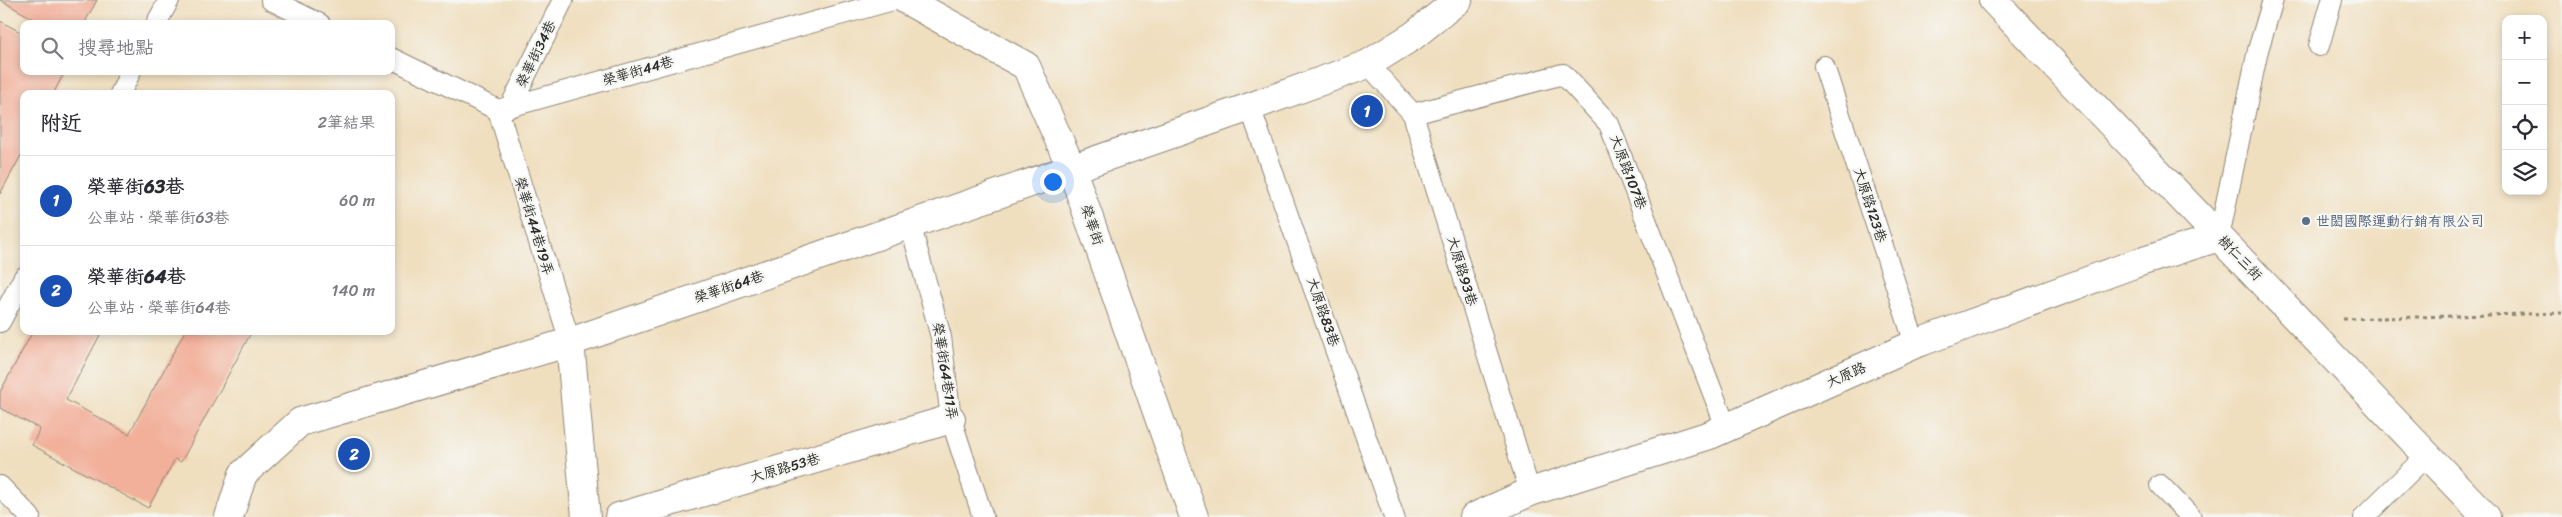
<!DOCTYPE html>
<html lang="zh-TW">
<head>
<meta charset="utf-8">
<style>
	body { margin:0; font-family:Sriracha,"LXGW WenKai TC",sans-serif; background:#f2f2f3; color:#2b2b33 }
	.controls { position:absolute; right:15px; top:15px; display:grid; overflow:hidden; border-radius:10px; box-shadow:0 2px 8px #0003 }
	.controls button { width:45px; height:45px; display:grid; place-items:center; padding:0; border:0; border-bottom:1px solid #e1e1e2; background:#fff; color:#2b2b33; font:25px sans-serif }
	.you { position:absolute; left:1052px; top:181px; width:18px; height:18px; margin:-12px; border:4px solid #fff; border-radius:50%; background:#1a73e8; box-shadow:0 0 0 8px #1a73e833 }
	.badge { display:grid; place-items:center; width:32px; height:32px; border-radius:50%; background:#d1495b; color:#fff; font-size:16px; font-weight:700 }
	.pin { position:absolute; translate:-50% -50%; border:2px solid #fff; box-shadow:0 1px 5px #0006 }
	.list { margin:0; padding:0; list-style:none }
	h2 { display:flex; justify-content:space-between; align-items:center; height:65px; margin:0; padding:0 20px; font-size:21px }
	h2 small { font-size:16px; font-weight:400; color:#7c7c81 }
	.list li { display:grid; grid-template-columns:32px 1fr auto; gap:15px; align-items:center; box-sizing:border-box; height:90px; padding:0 20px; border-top:1px solid #e1e1e2 }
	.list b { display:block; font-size:19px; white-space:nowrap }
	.list p { margin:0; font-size:16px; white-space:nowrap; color:#7c7c81 }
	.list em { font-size:16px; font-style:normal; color:#7c7c81 }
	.icon { flex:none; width:28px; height:28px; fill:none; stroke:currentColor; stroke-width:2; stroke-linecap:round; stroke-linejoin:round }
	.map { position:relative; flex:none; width:2562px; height:517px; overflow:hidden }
	.search { position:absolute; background:#fff; box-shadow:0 2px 8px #0003; left:20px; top:20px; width:375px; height:55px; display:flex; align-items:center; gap:12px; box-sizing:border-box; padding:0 18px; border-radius:10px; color:#7c7c81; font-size:19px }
	.panel { position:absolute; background:#fff; box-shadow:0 2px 8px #0003; left:20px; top:90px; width:375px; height:245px; border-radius:10px }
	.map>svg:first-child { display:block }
</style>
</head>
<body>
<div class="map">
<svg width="2562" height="517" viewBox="0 0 2562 517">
	<rect width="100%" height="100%" fill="#f6f6f2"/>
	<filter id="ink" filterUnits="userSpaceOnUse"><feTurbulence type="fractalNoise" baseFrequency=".02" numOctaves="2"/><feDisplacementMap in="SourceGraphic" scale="10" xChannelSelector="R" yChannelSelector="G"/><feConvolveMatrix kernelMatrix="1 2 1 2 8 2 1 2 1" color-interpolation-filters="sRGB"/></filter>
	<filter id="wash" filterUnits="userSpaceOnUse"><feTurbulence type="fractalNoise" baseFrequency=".0096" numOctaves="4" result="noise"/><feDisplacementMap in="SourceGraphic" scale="20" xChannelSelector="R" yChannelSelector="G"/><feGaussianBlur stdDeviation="1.12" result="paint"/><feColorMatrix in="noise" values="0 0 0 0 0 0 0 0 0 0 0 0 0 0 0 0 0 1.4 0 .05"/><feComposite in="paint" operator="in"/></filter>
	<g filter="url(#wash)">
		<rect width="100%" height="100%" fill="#f0dfbf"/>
		<g id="blocks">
			<path fill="#f2af99" d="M0,0h97l-13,24h-41z
				M0,21l24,13v37h41l-12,23h-29v56l-24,44z
				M33,331h69l-36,69 63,34 56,-103h67l-71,131 -6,-3 -27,49 -116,-63 8,-16 -40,-21v-16z"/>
		</g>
	</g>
	<g filter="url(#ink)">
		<use href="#blocks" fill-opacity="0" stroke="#8e8575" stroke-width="1"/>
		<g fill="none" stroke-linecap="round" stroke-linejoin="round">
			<defs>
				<path id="service" d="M271,0l49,24
					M156,24l13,-24
					M2319,46l13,-46
					M391,58l107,52 395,-110
					M1368,64l45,50 117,378
					M1824,66l91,278
					M120,94l11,-23
					M510,107l53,-107
					M1250,107l144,410
					M498,110l72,232
					M1413,114l150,-40 46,50 117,303
					M910,223l31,114 10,82 32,98
					M2219,237l39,-187 15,-50
					M0,322l24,-45
					M2160,485l31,32
					M0,486l30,31
					M2364,517l63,-62"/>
				<path id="minor" d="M906,0l120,66 45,101 123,350
					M1993,0l493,517
					M570,342l16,175
					M229,517l14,-43 57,-52 270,-80 680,-235 118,-43 45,-28 45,-36
					M619,517l332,-98
					M1474,517l56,-25 180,-57 205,-91 219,-80 85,-27"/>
			</defs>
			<use href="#service" stroke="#8e8575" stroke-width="22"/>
			<use href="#minor" stroke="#8e8575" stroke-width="30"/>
			<path stroke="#8e8575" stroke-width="3" stroke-dasharray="4 4" stroke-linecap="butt" d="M2343,319l219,-6"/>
			<use href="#service" stroke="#fff" stroke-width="20"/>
			<use href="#minor" stroke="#fff" stroke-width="28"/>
		</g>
	</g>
	<circle fill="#5c6f8a" stroke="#f6f6f2" stroke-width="2" cx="2306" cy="221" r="5"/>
	<g text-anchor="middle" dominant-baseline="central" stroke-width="4.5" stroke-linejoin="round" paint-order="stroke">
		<g font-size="14" fill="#2b2b2b" stroke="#f6f6f2">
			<text transform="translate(536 54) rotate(-64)">榮華街34巷</text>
			<text transform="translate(638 71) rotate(-16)">榮華街44巷</text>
			<text transform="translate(1628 172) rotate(69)">大原路107巷</text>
			<text transform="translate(1870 205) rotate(72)">大原路123巷</text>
			<text transform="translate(1092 225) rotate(71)">榮華街</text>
			<text transform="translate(534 226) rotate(73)">榮華街44巷19弄</text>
			<text transform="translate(2240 258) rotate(46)">樹仁三街</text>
			<text transform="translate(1462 271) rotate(73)">大原路93巷</text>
			<text transform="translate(729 287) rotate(-19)">榮華街64巷</text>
			<text transform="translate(1323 312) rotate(71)">大原路83巷</text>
			<text transform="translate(945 371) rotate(81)">榮華街64巷11弄</text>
			<text transform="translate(1846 375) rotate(-24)">大原路</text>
			<text transform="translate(785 468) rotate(-16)">大原路53巷</text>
		</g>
		<g font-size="14" fill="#4e5e75" stroke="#f6f6f2" text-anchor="start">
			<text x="2316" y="221">世閎國際運動行銷有限公司</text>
		</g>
	</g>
</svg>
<div class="controls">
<button>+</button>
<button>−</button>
<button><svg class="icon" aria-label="locate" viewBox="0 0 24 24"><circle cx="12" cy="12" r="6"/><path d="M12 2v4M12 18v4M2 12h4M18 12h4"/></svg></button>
<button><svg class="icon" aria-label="layers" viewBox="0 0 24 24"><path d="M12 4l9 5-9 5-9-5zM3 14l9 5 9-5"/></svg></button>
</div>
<div class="you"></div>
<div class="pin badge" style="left:1367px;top:111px;background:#1a4fb4">1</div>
<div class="pin badge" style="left:354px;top:454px;background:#1a4fb4">2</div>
<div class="search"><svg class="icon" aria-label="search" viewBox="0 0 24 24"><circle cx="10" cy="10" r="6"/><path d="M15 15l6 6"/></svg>搜尋地點</div>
<section class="panel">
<h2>附近<small>2筆結果</small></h2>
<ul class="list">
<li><span class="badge" style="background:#1a4fb4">1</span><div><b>榮華街63巷</b><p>公車站 · 榮華街63巷</p></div><em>60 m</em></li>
<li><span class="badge" style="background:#1a4fb4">2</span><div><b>榮華街64巷</b><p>公車站 · 榮華街64巷</p></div><em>140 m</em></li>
</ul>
</section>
</div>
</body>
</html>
